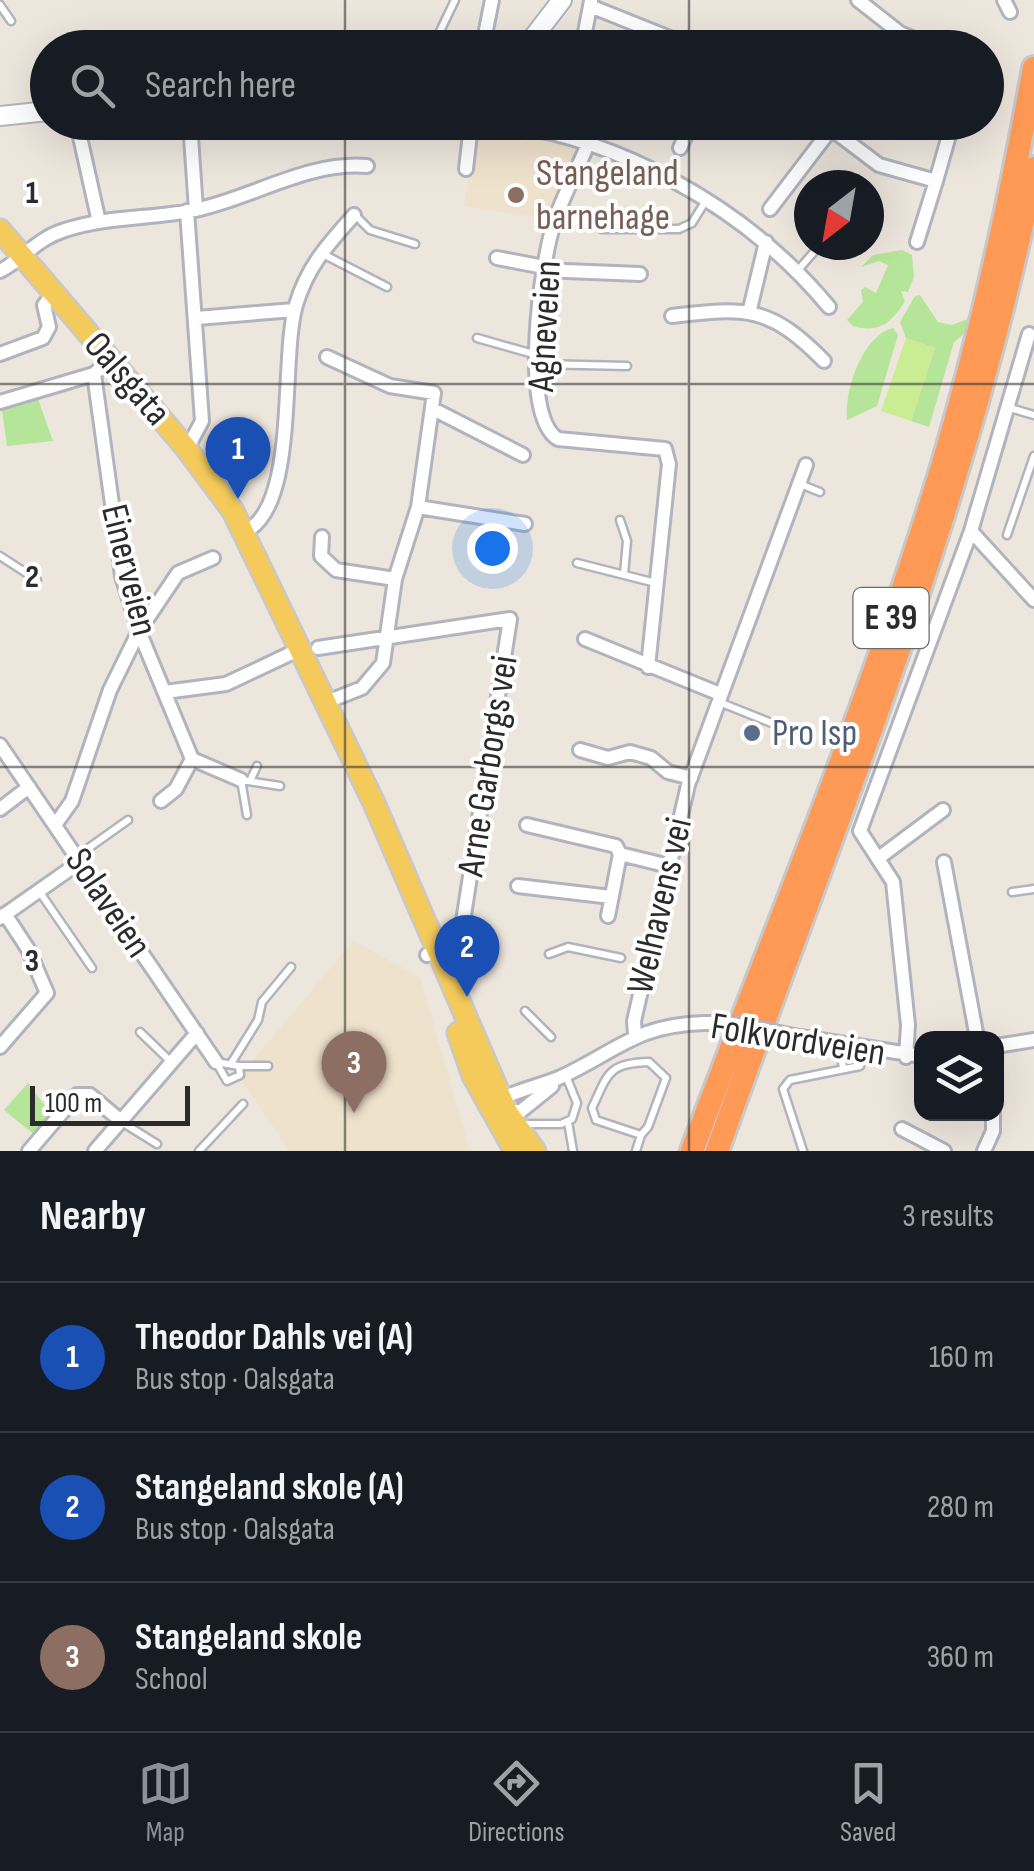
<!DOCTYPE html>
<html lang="en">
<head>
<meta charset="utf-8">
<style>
	body { margin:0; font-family:"Sofia Sans Condensed",sans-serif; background:#242831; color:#f1f3f6 }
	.controls { position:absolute; right:30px; bottom:30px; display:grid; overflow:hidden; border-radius:20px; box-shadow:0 10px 40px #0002 }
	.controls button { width:90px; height:90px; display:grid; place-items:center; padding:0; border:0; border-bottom:2px solid #363941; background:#171b24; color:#f1f3f6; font:50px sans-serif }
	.compass { position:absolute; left:794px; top:170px; width:90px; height:90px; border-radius:50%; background:#171b24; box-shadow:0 10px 40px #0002; rotate:211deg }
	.scale { position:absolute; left:30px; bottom:25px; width:160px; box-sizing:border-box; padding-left:10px; border:5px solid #2b2b2b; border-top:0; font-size:28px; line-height:35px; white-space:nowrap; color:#2b2b2b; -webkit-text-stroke:8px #fff; paint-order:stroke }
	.you { position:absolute; left:492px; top:548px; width:35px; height:35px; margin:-25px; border:8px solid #fff; border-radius:50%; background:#1a73e8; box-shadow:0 0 0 15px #1a73e833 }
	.badge { display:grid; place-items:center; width:65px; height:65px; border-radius:50%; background:#8c9099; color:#fff; font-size:32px; font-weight:700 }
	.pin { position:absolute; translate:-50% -82px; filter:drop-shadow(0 2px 5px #0008) }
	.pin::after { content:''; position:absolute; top:52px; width:35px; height:30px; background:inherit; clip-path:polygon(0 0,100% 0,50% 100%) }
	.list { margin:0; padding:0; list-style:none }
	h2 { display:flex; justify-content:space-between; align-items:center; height:130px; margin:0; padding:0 40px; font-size:42px }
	h2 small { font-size:32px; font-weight:400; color:#9ea1a6 }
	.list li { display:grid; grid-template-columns:65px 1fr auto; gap:30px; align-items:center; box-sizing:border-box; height:150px; padding:0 40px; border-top:2px solid #363941 }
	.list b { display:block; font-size:38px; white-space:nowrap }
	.list p { margin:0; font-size:32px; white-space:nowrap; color:#9ea1a6 }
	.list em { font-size:32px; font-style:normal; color:#9ea1a6 }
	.icon { flex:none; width:55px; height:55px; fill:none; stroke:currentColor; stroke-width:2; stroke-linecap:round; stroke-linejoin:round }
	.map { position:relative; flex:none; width:1034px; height:1151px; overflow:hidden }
	.search { position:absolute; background:#171b24; box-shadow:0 10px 40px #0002; left:30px; right:30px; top:30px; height:110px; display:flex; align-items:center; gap:25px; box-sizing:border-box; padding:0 35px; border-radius:55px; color:#9ea1a6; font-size:38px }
	.sheet { height:580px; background:#171b24 }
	nav { display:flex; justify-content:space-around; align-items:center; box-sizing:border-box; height:140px; border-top:2px solid #363941; background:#171b24; font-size:28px; color:#9ea1a6 }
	nav a { display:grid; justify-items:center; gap:5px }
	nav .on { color:#8c9099 }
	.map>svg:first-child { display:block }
</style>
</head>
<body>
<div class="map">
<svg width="1034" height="1151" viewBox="0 0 1034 1151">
	<rect width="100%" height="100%" fill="#ede6dd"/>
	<path fill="#efe2cc" d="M488,129l32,6 1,9 6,-8 40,7 9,7 -6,20 -12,-3 -2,8 9,8 -17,36 -84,-13 11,-70z
		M353,941l67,36 50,174h-180l-51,-74z"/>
	<path fill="#b5e598" d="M902,250l10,5 2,22 -6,15 -7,-1 4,10c-13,21 -26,33 -52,25l-6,-6 16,-18 -2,-12 4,-3 11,6 12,-28 -9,-4 -18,6 12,-12z
		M920,295l18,27 14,3 16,-6 -4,15 -10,8 -25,85 -18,-6 24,-73 -29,-10 -6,-16 15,-26z
		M893,328l5,7 -21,71 -30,14c-3,-27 14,-84 46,-92z
		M38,399l15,42 -46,5 -5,-36z
		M28,1083l25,34 -17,19 -32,-26z"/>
	<path fill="#caed94" d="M906,338l29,10 -24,73 -30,-10z"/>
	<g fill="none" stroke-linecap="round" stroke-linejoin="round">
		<defs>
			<path id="lane" d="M0,5l11,16
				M432,48l23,-48
				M355,215l15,15 45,14
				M602,229h77l13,-6 13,-21
				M321,253l66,34
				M798,270l22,-25
				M477,338l60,17
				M538,364l89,2
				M1010,408l24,7
				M800,484l20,8
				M620,520l7,21 -3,33
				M1007,535l27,-79
				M0,556l37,24
				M577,563l79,20
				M719,702l55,22
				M250,781l7,-15
				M247,815l-6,-35 39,6
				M83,852l45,-32
				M39,891l53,77
				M1012,892l22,-3
				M549,954l19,-7 53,11
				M525,1011l26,26
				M140,1032l30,29
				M838,1045l5,22
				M216,1062l23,4 1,9 -13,6z
				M232,1062l26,-42 4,-18 29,-35
				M649,1062l17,16 -18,49 -7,8 -45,-15 -4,-12c16,-34 16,-45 57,-46z
				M239,1066h29
				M120,1121l37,23
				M568,1122l5,29
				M523,1124h38l11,-5 5,-16 -11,-27
				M199,1151l44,-47
				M636,1151l5,-16
				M803,1151l-20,-62 7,-9 70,-14"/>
			<path id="street" d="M858,0l42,33 36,15
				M1004,0l6,12
				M590,6l105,42
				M486,30l6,-30
				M582,48l9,-47
				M190,122l6,88
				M485,122c130,11 262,86 344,185
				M822,122l57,43 57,16 -19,61
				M78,128l21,94
				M588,144c-11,26 -25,52 -34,79 -13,40 -35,192 4,216l107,10 4,15 -21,203
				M680,148l12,-26
				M466,169l4,-35 7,-12
				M936,181l14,-49
				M770,209l61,-80
				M187,211l15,210 -15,28
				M497,258l68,13 75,3
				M0,271c23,-12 38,-33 65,-41 42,-14 87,-11 130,-20 57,-12 113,-49 172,-44
				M750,309l16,-67
				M672,316c74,-9 98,-10 152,45
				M197,318l97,-8
				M0,354l43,-16 6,-11 -5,-22 10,-12
				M94,374l28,202 17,55 53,128 -16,30 -15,12
				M0,402l94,-28 16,-14
				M433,409l90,46
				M418,507l107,17
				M971,531l63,69
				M244,532c55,-23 36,-174 52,-227 11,-38 32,-61 58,-90
				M322,537l-1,19 15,14 59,9
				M585,639l135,55
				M318,648l192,-29 -48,309 -10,18 -25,9
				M165,692l61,-8 72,-34
				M324,703l38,-15 21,-25 12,-84 23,-72 16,-114 -44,-7 -63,-29
				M0,745l216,317
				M580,750l28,8 22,-6 21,6 17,14 23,6
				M192,759l49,21
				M0,809l29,-22
				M55,825l17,-24 38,-111 29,-59 39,-58 35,-15
				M527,825l89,21 4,8 -12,62
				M620,854l49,12
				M880,857l63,-47
				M944,862l33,176
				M518,886l93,11
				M0,918l80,-56
				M635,1034l-1,-13 54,-236 118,-320
				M800,1037l122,19
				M996,1046l38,-6
				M0,1047l47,-54 -19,-44 -23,-35
				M906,1057l2,-32 -15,-143 -33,-51 111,-300 58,-197
				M496,1102c16,-11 45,-16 65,-25 56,-26 75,-52 143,-54
				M501,1111h20l31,-25
				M902,1129l42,22
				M29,1151l48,-56h13l30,25
				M95,1151l102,-118
				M984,1151l9,-20v-17"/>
			<path id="secondary" d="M525,48l37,-48
				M0,116l48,-5"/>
			<path id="primary" d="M0,230l187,219 46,62 141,292 133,309 28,39
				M458,1033l15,43 42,75"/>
			<path id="highway" d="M692,1151c85,-227 180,-452 250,-684 39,-132 68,-265 92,-399
				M717,1151c116,-324 249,-644 317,-983"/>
		</defs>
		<use href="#lane" stroke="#b1b4bf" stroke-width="11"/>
		<use href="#street" stroke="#b1b4bf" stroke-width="18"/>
		<use href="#secondary" stroke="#b1b4bf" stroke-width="22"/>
		<use href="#primary" stroke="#c8c8c8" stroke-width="25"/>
		<use href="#highway" stroke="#c8c8c8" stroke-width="28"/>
		<use href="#lane" stroke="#fff" stroke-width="6"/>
		<use href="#street" stroke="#fff" stroke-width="12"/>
		<use href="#secondary" stroke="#fff" stroke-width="18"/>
		<use href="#primary" stroke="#f4ca5b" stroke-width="20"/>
		<use href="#highway" stroke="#ff9956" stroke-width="22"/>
		<defs>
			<path id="street-bridge" d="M704,1023h23l73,14"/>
		</defs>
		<use href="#street-bridge" stroke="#b1b4bf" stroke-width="18" stroke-linecap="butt"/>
		<use href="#street-bridge" stroke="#fff" stroke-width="12"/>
	</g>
	<path fill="none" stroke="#2b2b2b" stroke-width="2.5" stroke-opacity="0.55" d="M345,0v48M689,0v48M345,122v1029M689,122v1029M0,384h1034M0,767h1034"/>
	<circle fill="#8d6e63" stroke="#fff" stroke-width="4" cx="516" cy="195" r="10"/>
	<circle fill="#5c6f8a" stroke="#fff" stroke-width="4" cx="752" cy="733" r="10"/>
	<g text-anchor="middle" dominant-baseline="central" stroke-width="8" stroke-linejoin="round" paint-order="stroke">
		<rect fill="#fff" stroke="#6b6b6b" stroke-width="2.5" x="853.5" y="588" width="75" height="60" rx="8"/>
		<g font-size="35" font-weight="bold" fill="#2b2b2b">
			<text x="891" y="618">E 39</text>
		</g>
		<g font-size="38" fill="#785e54" stroke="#fff" text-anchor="start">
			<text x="536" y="173">Stangeland<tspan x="536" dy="44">barnehage</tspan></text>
		</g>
		<g font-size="38" fill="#2b2b2b" stroke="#fff">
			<text transform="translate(545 326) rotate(-87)">Agneveien</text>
			<text transform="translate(127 379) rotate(49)">Oalsgata</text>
			<text transform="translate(129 570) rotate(76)">Einerveien</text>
			<text transform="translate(488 766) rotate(-81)">Arne Garborgs vei</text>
			<text transform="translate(108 903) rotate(56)">Solaveien</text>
			<text transform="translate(660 906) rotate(-77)">Welhavens vei</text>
			<text transform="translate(798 1040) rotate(9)">Folkvordveien</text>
		</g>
		<g font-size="38" fill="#4e5e75" stroke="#fff" text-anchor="start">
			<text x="772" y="733">Pro Isp</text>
		</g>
	</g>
	<g font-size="32" text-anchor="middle" font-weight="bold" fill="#2b2b2b" stroke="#fff" stroke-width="8" stroke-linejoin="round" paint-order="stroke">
		<text x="32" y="203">1</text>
		<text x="32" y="587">2</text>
		<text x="32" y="971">3</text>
	</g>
</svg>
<div class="controls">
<button><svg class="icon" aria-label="layers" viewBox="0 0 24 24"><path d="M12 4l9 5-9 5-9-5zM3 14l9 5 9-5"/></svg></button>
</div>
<svg class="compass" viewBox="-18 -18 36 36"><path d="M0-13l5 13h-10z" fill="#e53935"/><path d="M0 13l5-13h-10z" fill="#9ea1a6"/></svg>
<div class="scale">100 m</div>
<div class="you"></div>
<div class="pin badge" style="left:238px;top:499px;background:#1a4fb4">1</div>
<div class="pin badge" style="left:467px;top:997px;background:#1a4fb4">2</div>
<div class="pin badge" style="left:354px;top:1113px;background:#8d6e63">3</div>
<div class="search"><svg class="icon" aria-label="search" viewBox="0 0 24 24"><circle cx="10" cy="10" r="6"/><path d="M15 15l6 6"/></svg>Search here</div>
</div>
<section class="sheet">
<h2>Nearby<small>3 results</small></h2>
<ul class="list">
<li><span class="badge" style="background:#1a4fb4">1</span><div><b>Theodor Dahls vei (A)</b><p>Bus stop · Oalsgata</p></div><em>160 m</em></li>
<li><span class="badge" style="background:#1a4fb4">2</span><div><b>Stangeland skole (A)</b><p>Bus stop · Oalsgata</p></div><em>280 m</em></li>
<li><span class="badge" style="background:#8d6e63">3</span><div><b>Stangeland skole</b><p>School</p></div><em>360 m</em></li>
</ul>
</section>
<nav>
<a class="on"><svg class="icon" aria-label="map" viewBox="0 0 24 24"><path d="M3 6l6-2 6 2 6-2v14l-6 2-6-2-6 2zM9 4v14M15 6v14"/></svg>Map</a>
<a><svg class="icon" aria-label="directions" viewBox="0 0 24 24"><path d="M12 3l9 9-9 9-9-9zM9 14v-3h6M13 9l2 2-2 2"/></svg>Directions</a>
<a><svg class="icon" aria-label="saved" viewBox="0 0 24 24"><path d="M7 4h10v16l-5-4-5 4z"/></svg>Saved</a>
</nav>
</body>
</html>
